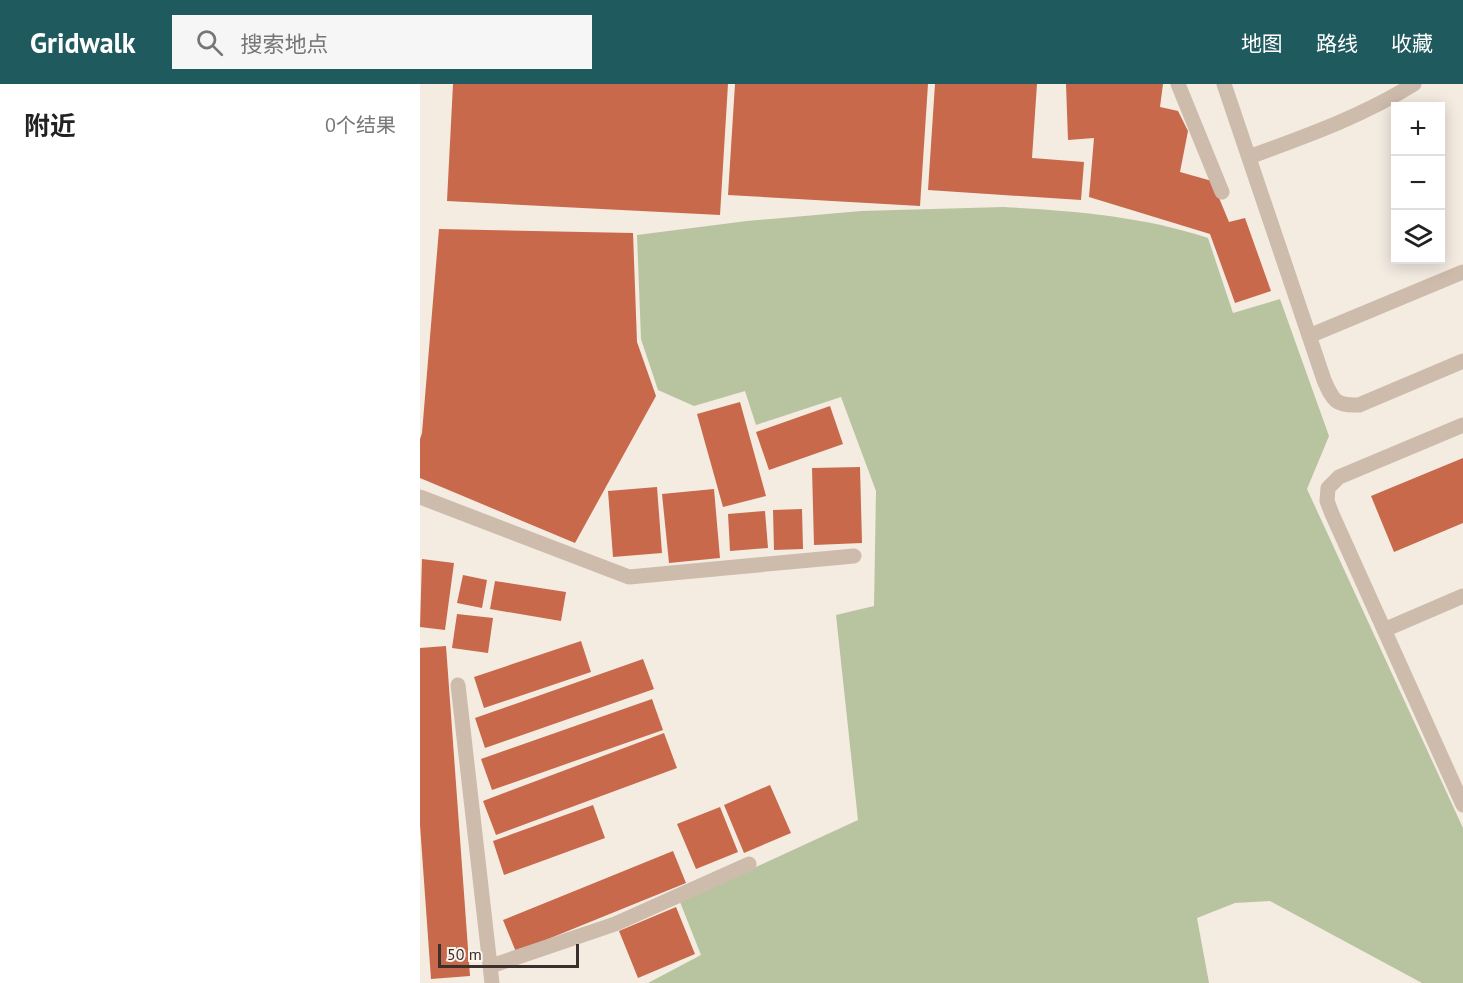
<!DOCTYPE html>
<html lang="zh">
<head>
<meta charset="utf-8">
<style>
	body { margin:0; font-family:"PT Sans","Noto Sans SC",sans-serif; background:#f6f6f6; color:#222 }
	.controls { position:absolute; right:18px; top:18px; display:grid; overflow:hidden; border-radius:0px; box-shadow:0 3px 15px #0003 }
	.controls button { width:54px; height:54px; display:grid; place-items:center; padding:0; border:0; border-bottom:2px solid #e0e0e0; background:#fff; color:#222; font:30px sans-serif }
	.scale { position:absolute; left:18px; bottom:15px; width:141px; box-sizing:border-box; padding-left:6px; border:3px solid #3b302b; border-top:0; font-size:16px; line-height:21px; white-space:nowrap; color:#3b302b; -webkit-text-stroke:4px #fbf5ee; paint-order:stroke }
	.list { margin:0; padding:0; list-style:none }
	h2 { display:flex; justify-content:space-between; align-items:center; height:78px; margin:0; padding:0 24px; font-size:26px }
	h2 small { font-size:20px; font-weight:400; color:#767676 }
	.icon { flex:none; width:33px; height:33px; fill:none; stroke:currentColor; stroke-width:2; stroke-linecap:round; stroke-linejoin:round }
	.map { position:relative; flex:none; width:1043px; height:899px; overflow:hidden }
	header { display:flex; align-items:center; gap:36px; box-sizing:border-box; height:84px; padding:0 30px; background:#1f5a5e; color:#fff }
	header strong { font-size:28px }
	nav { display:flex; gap:33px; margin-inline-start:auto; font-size:21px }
	.search { width:420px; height:54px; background:#f6f6f6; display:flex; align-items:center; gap:15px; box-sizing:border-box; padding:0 21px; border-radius:0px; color:#767676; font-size:22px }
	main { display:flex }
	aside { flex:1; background:#fff }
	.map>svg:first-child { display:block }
</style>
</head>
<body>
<header>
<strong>Gridwalk</strong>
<div class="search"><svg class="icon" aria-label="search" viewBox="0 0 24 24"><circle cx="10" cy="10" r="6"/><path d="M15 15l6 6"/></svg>搜索地点</div>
<nav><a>地图</a><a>路线</a><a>收藏</a></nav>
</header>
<main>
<aside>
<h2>附近<small>0个结果</small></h2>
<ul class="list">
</ul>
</aside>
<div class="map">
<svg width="1043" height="899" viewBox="0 0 1043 899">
	<rect width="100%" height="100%" fill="#f4ebe1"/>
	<path fill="#b8c4a0" d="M584,123c69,4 138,9 204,31l25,75 47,-14 49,137 -22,53 156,339v155h-41l-152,-82 -35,2 -38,15 12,65h-561l53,-28 -21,-53 178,-82 -22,-205 38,-9 2,-115 -35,-94 -85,28 -11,-34 -51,15 -36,-16 -17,-51 -4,-104 110,-14 114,-10z"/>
	<path fill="#c8694b" d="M33,0h275l-8,131 -273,-14z
		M315,0h193l-8,122 -192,-11z
		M515,0h102l-5,74 52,4 -3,38 -153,-10z
		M646,0h97l-3,23 18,4 10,20 -8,41 32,9 17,41 16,-4 26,73 -36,12 -25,-69 -121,-37 5,-59 -26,2z
		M19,145l194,4 4,109 19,54 -81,147 -155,-65v-39l2,-6z
		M320,318l26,94 -43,11 -26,-93z
		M410,322l13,38 -74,26 -13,-38z
		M1043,374v65l-69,29 -23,-56z
		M440,383l2,76 -48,2 -2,-77z
		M237,403l5,66 -49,4 -5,-66z
		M294,405l6,69 -51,5 -7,-69z
		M382,425l1,40 -29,1 -1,-40z
		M345,427l3,37 -38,3 -2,-37z
		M2,475l32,4 -9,67 -25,-3z
		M43,491l24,5 -5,28 -25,-5z
		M75,497l71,11 -5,29 -71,-12z
		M37,530l36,4 -5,35 -36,-5z
		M161,557l10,31 -107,36 -10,-31z
		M26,562l24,330 -39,3 -11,-154v-177z
		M223,575l11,30 -169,59 -10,-30z
		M232,615l11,31 -171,60 -11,-31z
		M244,649l13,35 -181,67 -13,-34z
		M350,701l21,48 -47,20 -20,-48z
		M173,721l12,33 -101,37 -11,-34z
		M300,723l18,45 -42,17 -19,-45z
		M253,767l13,32 -170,69 -13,-32z
		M256,823l19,47 -57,24 -19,-47z"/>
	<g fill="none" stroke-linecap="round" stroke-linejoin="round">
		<path stroke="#cdbbac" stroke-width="15" d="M758,0l44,108
			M804,0l100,296c9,21 12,26 35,25l104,-44
			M829,73c57,-21 114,-41 165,-73
			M889,252l154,-64
			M1043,341l-124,52 -11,11 -1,13 5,13 131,291
			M0,413l209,80 225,-21
			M964,546l79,-34
			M38,601l34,298
			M71,882l124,-42 134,-60"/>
	</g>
</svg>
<div class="controls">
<button>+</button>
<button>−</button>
<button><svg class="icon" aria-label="layers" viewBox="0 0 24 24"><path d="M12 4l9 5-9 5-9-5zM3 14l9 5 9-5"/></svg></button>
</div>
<div class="scale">50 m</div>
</div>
</main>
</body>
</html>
